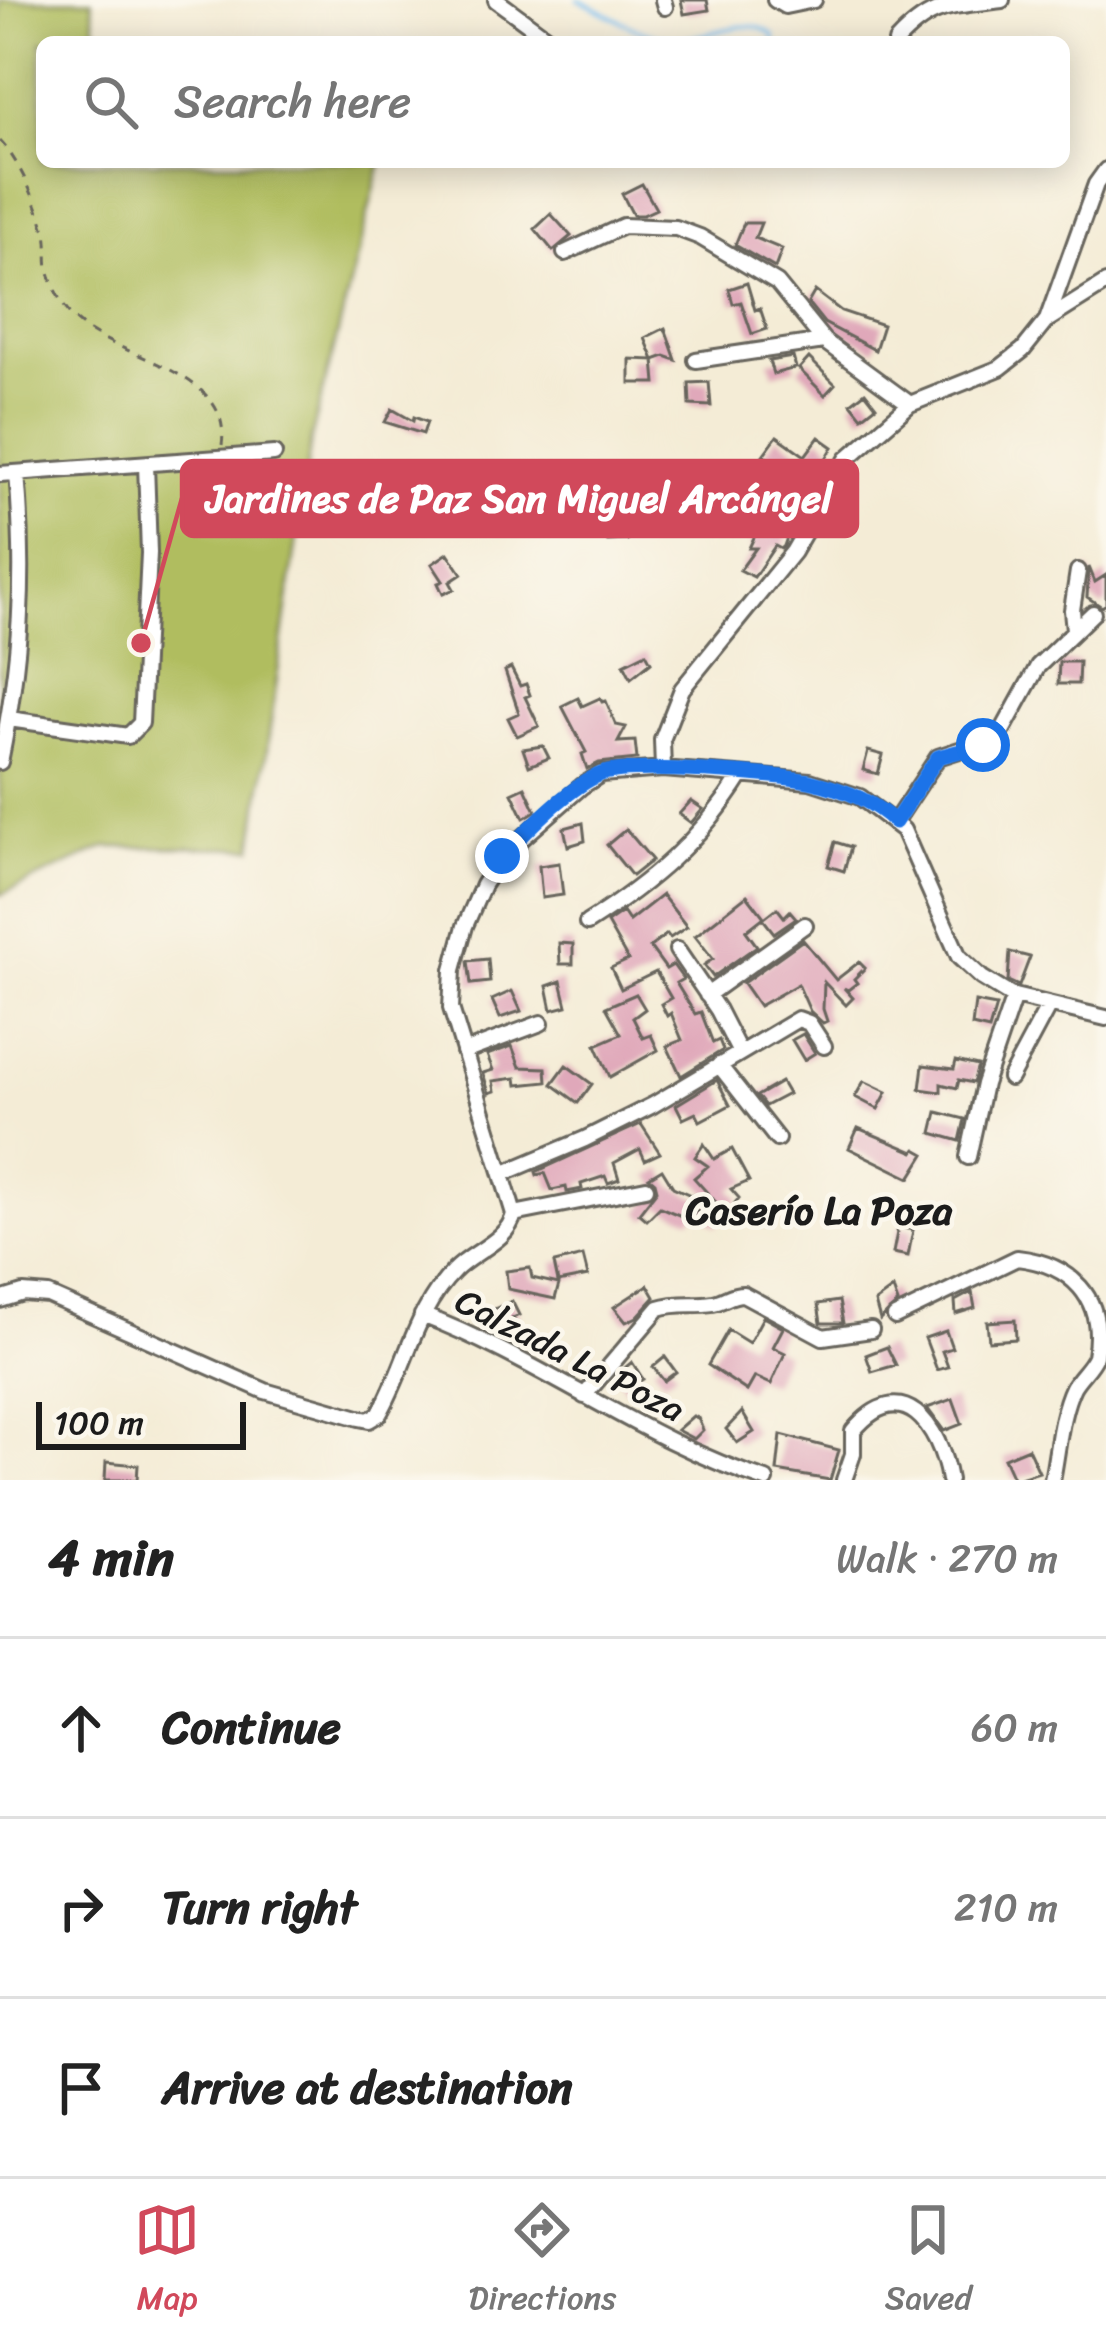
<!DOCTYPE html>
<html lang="en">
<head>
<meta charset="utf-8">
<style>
	body { margin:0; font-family:Sriracha,sans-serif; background:#f6f6f6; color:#222 }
	.scale { position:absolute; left:36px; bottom:30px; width:210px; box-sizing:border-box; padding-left:12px; border:6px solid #1c1c1c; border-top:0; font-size:33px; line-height:42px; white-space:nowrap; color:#1c1c1c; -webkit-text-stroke:9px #fbf7ec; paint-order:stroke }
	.stop { position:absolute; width:36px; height:36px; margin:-27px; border:9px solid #1a73e8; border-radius:50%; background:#fff }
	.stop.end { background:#1a73e8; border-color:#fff; box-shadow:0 3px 12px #0008 }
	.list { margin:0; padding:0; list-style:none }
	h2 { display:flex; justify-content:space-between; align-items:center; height:156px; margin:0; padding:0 48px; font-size:51px }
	h2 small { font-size:39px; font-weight:400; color:#767676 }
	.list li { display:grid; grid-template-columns:78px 1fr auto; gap:36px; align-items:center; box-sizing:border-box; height:180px; padding:0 48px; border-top:3px solid #e0e0e0 }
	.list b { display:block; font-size:45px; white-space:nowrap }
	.list em { font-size:39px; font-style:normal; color:#767676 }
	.icon { flex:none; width:66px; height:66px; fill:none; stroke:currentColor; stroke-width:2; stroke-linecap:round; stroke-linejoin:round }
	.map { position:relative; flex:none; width:1106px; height:1480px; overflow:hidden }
	.search { position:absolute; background:#fff; box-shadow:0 6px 30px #0003; left:36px; right:36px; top:36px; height:132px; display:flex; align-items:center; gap:30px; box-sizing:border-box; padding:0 42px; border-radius:18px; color:#767676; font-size:45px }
	.sheet { height:696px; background:#fff }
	nav { display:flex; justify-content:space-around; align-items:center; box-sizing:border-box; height:168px; border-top:3px solid #e0e0e0; background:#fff; font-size:33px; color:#767676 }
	nav a { display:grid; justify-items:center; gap:6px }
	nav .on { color:#d1495b }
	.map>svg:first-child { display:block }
</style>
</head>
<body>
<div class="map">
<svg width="1106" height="1480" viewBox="0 0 1106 1480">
	<rect width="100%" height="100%" fill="#fbf7ec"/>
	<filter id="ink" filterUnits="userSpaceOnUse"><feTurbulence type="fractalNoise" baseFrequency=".00833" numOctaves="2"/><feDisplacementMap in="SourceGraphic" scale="24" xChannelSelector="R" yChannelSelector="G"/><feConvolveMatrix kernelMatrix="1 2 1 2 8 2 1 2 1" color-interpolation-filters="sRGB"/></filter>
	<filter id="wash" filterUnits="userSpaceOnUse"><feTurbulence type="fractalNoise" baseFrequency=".004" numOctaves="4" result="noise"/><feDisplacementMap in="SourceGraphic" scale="48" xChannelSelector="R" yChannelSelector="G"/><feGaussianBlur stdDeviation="2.7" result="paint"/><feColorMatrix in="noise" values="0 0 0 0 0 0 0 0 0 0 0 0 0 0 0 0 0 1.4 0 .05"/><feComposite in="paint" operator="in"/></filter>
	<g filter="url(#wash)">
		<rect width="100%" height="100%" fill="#f4ecd6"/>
		<path fill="#b0bd5f" stroke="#666c3e" stroke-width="3" d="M0,0h92l5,42h-55v120h339l-70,277 -58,409 -147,-1 -106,48z"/>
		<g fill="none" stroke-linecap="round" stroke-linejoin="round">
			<path stroke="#78beef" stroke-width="4.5" d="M579,0c30,13 70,42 105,39 29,-3 64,-25 90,-3v6
				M1033,42l6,-3"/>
		</g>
		<g id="blocks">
			<path fill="#e0a8ba" d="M681,0h26l2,10 -25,4z
				M642,184l14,25 -13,6h-10l-11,-21z
				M551,214l20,22 -18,15 -18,-22z
				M744,223h17l-6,15 27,11 -7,19 -40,-23z
				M747,283l8,27 5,-2 7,21 -15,5 -11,-32 -8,2 -4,-15z
				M815,291l26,20 42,14 -8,25 -51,-27 -16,-20z
				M665,328l11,32 -11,-4 -11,4 2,23h-26v-24l24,1 -9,-22z
				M793,357l3,11 -23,6 -4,-13z
				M809,358l26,26 -10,11 -26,-26z
				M709,382l2,24 -21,-1 -1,-22z
				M865,392l11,14 -14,11 -11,-14z
				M392,409l21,12 1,-4 13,5 -4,12 -38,-12z
				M777,436l28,20 14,-19 14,10 -32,53 -14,14 7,3 -10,29 -3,3 -6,-3 -21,31 -14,-7 16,-22h-7l10,-21 -15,-9 8,-30 26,5 12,-20 -27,-18z
				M627,513l1,27 -20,1v-27z
				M448,553l14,21 -12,8 4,7 -11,5 -5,-11 5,-2 -11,-17z
				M1089,567l6,15 11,-7v29l-4,3 -15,-10z
				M646,653l5,9 -20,16 -7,-14z
				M1059,662h20l-1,22h-20z
				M511,668l9,18 6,-2 4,11 -5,2 14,29 -22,10 -9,-18 11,-5 -14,-42z
				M578,698l4,8 18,-8 2,4 4,-1 10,24 10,2 -8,15 17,-1 2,18 -38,4 -12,6 -5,-15 4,-2 -24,-46z
				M543,746l6,12 -20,8 -6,-17z
				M868,751l15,4 -5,19 -15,-4z
				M525,787l11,24 -12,7 -12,-25z
				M691,801l12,8 -12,14 -12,-9z
				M583,823l2,18 -17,5 -4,-18z
				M626,829l26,31 -20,16 -25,-31z
				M835,842l16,5 -7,24 -16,-5z
				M559,863l4,32 -21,3 -3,-32z
				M662,895l25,32 -17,11 -3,-4 -17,13 16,22 7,-4 10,14 -7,4 19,31 6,-2 12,31 6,-3 4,10 -42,26 -14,-30 15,-6 -11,-27 -4,3 -6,-12 10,-6 -15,-26 -35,17 -10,-21 17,-8 -21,-37 16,-11 6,9z
				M747,895l17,22 -18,14 11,15 -44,31 -9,-12 9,-6 -18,-23z
				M777,908l7,9 6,-6 6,7 -22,15 -11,-14z
				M803,940l33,40 23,-18 6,6 -11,11 3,4 -9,7 -4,-2 9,10 -7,7 -22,-23 -1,27 4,12 -4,2 -13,-12 -12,-27 -39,22 -16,-23z
				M559,943l14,1v20h-13z
				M1010,952l20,5 -11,29 -11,-5z
				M488,959l2,23 -19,2 -3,-23z
				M561,981l6,25 -15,4 -5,-24z
				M512,991l9,20 -21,7 -8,-18z
				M636,994l9,15 -12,9 10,20 8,-3 7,15 -48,27 -14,-32 25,-11 -15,-27z
				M975,1002l21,4 -7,24 -17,-4z
				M803,1034l12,19 -11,7 -12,-20z
				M512,1046l8,21 26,1 1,14 -30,3 -1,-7 -23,3 2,10 -6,2 -6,-20 10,-3 -6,-15z
				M956,1061l22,5 -5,17 -14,-3 -2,8 -16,-4v8l-21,-3 3,-24 31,4z
				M566,1065l26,19 -14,19 -26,-19z
				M717,1080l13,25 -30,16 -4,-8 -13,6 -7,-14z
				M864,1081l23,11 -9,17 -23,-12z
				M781,1082l7,12 -23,12 -8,-10z
				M937,1112l28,7 -5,22 -28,-8z
				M641,1124l19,29 -15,7 -5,-11 -26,14 5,16 -11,4 -3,-7 -24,8 1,5 -15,3 -1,-5 -14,3 -7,-17 -8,2 -1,-3z
				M858,1128l56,24 2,-3 9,5 -15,24 -61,-30z
				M704,1144l10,15 18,-10 17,32 -18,8 8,9 -23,28 -20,-16 -5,10 -31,-13 -13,13 -8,-7 18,-23 -2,-8 -6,-5 13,-8 11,18 49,22 -28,-31 14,-12 -13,-9z
				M898,1227l15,3 -5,26 -15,-3z
				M583,1256l5,20 -30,6 -4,-19z
				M530,1268l2,10 27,6 -4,15 -47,-10 -2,-18z
				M648,1285l7,12 -18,20 -11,5 -12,-15z
				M893,1289l5,14 -18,17 -5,-18z
				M972,1292l3,16 -19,6 -1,-13z
				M512,1301l7,14 -6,3 7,12 -13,8 -17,-27z
				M839,1301l4,22h-22l-3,-19z
				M763,1317l20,11 -10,19 12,6 -14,31 -16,-7 -8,14 -39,-26 20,-35 21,13z
				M1015,1320l1,19 -27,2 -2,-19z
				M946,1331l6,17 -10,3 6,16 -11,3 -12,-32z
				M887,1347l9,18 -24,7 -6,-17z
				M665,1357l11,15 -12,9 -11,-14z
				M632,1362l11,17 -17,11 -10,-15z
				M953,1399l9,25 -18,7 -17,-23z
				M742,1412l12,20 -17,11 -11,-14z
				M693,1416l5,2 5,12 -9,9 -17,-9z
				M781,1435l58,15 -9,30 -53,-9z
				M1028,1448l11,24 -25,8 -10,-22z
				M106,1462l32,3 -1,15h-32z"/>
		</g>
	</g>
	<g filter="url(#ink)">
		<use href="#blocks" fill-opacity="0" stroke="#68655d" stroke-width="3"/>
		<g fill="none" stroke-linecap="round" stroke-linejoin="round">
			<defs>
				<path id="minor" d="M496,0l57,42
					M663,0l2,7
					M775,0l10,6 29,-6
					M896,42c37,-40 55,-35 106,-42
					M565,253l58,-27 53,2 24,9 77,46 47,58
					M1047,320l49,-136 10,-14
					M696,360l128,-19 86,63
					M0,474l274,-20
					M1074,630l-2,-20 6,-39
					M9,719l119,17 13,-13 8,-170 -3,-89
					M0,762c21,-102 26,-185 17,-289
					M663,769l-1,-29 20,-51 111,-137 54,-93 63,-55 90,-36 23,-18 24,-30 59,-37
					M895,822l43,-65 61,-20 39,-71 55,-53
					M587,923c63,-40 114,-83 154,-147
					M677,950l41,60 21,41
					M707,995l98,-70
					M464,1052l77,-29
					M719,1065l58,74
					M1010,1078l39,-73
					M968,1157l16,-73 30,-88
					M502,1174l83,-35 68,-34 145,-86 11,4 15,23
					M514,1214l132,-26
					M0,1300l23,-7 25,2 217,96 94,27 10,2 10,-6c27,-46 35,-103 75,-143 18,-19 54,-30 60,-57l-63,-206 2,-38 12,-44 18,-41 19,-29 80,-70 19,-12 62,-5 147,12 50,16 43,33 56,127 23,21 28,17 96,23
					M422,1315c119,45 222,126 344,165
					M895,1317l122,-59c53,6 89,39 78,98 -5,12 -16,20 -22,31 -13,27 -15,64 -21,93
					M584,1396l75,-88c19,-6 36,-2 54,-5 12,-2 17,-9 30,-9l80,43 48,-7
					M844,1480l9,-26v-23c49,-59 87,-5 96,49"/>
			</defs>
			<use href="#minor" stroke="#68655d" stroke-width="20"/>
			<path stroke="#68655d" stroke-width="3" stroke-dasharray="9 9" stroke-linecap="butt" d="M0,141c19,19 38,64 45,90 4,11 1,25 3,36 3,19 16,44 31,56 41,36 154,48 143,122"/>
			<use href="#minor" stroke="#fff" stroke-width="14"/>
		</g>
	</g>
	<g fill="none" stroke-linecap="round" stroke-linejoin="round" filter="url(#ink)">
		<path stroke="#1a73e8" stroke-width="15" d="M502,856c25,-25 66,-69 99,-82 29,-11 178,0 212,8 30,7 59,18 82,40l43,-65 45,-12"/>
	</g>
	<g text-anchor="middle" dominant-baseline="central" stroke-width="9" stroke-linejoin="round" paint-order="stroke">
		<g font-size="36" fill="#1c1c1c" stroke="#fbf7ec">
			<text transform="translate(570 1355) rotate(27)">Calzada La Poza</text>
		</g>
		<g font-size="39" font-weight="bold" fill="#1c1c1c" stroke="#fbf7ec">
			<text x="819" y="1210">Caserío La Poza</text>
		</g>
	</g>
	<path fill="none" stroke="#d1495b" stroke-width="4.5" d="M141 643L182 498"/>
	<circle fill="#d1495b" stroke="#fbf7ec" stroke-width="4.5" cx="141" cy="643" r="12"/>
	<rect fill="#d1495b" stroke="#d1495b" stroke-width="4.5" x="182" y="461" width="675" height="75" rx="12"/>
	<g font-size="39" text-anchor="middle" font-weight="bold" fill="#fff">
		<text x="519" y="512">Jardines de Paz San Miguel Arcángel</text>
	</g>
</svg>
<div class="scale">100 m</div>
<div class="stop" style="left:983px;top:745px"></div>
<div class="stop end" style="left:502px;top:856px"></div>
<div class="search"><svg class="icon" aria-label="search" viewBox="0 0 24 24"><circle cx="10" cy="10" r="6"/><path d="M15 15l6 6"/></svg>Search here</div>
</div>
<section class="sheet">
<h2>4 min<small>Walk · 270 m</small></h2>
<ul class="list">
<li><svg class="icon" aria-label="ahead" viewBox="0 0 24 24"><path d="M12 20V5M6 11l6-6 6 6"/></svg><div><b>Continue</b></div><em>60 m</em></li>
<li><svg class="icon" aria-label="right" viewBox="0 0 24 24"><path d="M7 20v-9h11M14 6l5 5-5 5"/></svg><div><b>Turn right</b></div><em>210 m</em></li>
<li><svg class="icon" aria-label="arrive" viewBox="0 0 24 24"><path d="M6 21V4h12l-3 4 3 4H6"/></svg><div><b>Arrive at destination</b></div></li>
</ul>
</section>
<nav>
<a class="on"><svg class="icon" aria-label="map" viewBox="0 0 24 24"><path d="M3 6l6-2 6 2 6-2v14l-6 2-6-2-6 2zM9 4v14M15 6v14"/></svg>Map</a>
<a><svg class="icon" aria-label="directions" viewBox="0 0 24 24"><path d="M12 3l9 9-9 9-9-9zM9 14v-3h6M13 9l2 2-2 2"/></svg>Directions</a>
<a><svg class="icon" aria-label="saved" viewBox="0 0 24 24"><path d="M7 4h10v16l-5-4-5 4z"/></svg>Saved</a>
</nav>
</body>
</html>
